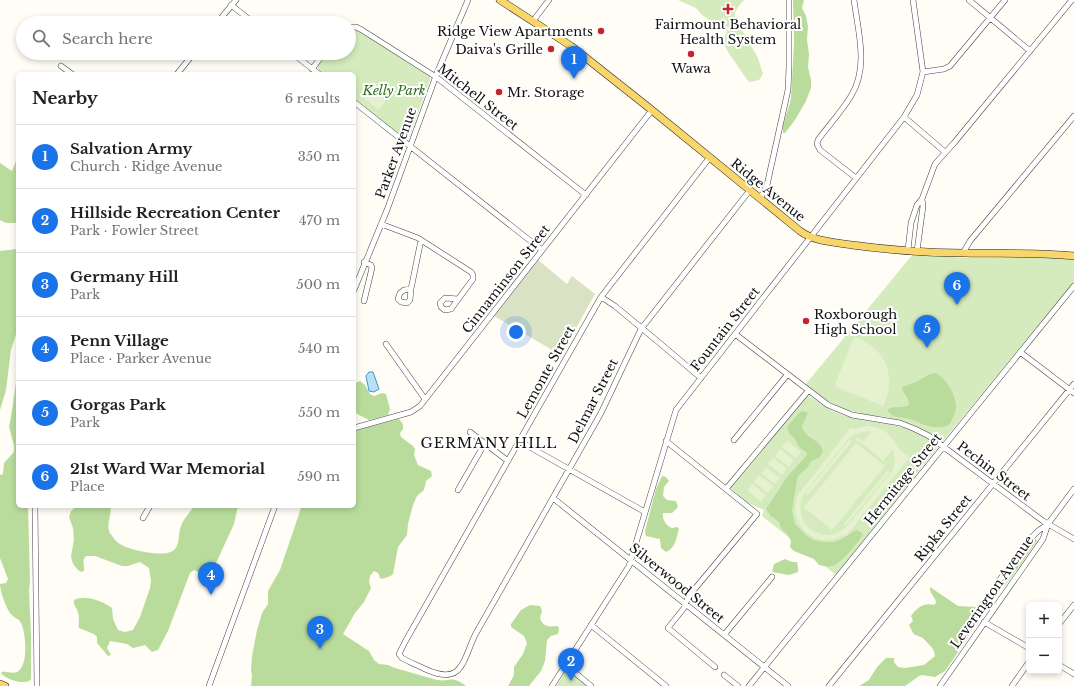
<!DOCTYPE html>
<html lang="en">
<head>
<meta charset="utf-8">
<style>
	body { margin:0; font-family:"Libre Baskerville",serif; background:#f6f6f6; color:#202124 }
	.controls { position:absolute; right:12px; bottom:12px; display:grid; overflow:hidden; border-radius:6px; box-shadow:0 2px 6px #0003 }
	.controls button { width:36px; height:36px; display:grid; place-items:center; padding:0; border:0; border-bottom:1px solid #e0e0e0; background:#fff; color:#202124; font:20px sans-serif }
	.you { position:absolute; left:516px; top:332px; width:14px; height:14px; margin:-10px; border:3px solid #fff; border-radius:50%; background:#1a73e8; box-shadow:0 0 0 6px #1a73e833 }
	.badge { display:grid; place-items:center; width:26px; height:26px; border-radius:50%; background:#1a73e8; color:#fff; font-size:13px; font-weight:700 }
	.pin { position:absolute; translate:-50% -33px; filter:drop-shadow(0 1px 2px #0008) }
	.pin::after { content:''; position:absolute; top:21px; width:14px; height:12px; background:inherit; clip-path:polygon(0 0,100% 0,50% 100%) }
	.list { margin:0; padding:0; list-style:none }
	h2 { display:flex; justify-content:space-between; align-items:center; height:52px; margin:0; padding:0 16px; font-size:17px }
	h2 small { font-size:13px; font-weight:400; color:#757577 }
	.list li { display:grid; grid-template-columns:26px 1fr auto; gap:12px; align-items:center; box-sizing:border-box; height:64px; padding:0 16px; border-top:1px solid #e0e0e0 }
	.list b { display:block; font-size:15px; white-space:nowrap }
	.list p { margin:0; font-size:13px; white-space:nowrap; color:#757577 }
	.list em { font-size:13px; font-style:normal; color:#757577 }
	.icon { flex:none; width:22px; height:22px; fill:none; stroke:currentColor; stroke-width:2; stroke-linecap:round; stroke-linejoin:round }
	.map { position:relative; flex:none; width:1074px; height:686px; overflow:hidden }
	.search { position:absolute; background:#fff; box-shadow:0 2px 6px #0003; left:16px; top:16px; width:340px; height:44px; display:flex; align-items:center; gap:10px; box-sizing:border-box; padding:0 14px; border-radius:22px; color:#757577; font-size:15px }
	.panel { position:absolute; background:#fff; box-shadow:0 2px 6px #0003; left:16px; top:72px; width:340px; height:436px; border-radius:6px }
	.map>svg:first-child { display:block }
</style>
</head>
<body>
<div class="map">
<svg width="1074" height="686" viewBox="0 0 1074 686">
	<rect width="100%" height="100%" fill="#fffdf5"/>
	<path fill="#d5ebbd" d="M678,0h66c-5,6 -10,10 -9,18l23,40 5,16 -4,6 -9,2 -2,-1 -20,-29 -5,-10 4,-11 -25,-16 -6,-7z
		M349,30h5l6,2 70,45v3l-21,58 -4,1 -51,-41v-24h-31l-5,-5 -1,-3 11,-13h21z
		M913,254l55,4 75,-1 31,3v22l-131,159 -22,-12 -24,-9 -10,-3 -20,-2 -23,-6 -18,-9 -21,-15z
		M808,396c6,2 10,7 16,10 6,4 15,8 22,10 29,9 70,6 92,31l-102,128 -74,-59 2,-6 -18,-8 -15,-14z
		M567,670h2l19,16h-32z"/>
	<path fill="#b9dc9c" d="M793,0h11l-2,8 4,8 2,10 -1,14 2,14 -1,13 3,13v8l-5,13 -11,19 -10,13h-2v-7l8,-27 3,-57z
		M18,156v67h-12l-6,-3v-57l12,8z
		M17,249l1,1v53l-2,31 -5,16 -5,40 -6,20v-159z
		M18,368v138h10l2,75 -1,9 2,45v44c-5,7 -25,1 -30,-6l1,-1c5,-1 10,2 15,0 12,-6 9,-39 4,-49 -2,-5 -6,-4 -9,-8 -5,-4 -12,-24 -12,-31l6,-1 2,-4 -8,-21v-83l3,-1 1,-11 10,-11v-7l-5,-18 3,-16z
		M936,373c12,7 25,29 18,42 -3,7 -3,11 -12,12 -15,2 -23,-6 -36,-9 -8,-1 -14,0 -19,-8 5,-5 14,-1 22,-5 0,-8 -6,-11 -7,-18l14,-5 14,-8z
		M360,381l5,4 5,9 4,2 8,-3 4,1 4,15 -2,6 -19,5 -12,-6 -3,-5v-25l1,-1z
		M802,411l6,2 -6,13c3,14 19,12 21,26l-4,6 -8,3 -4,7 -9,8 -1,4 -5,30 3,14 12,12 7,4 10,2h10l8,-3 14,-9 3,1 4,3c-3,7 -23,31 -31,32 -4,1 -9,0 -13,-1l-5,-6 -20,-8 -4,-4 1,-6 -4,-7 -6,-6 -2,-6 -8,-6 -5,-7 21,-32 20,-22v-2l-8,-6 -4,-8 -6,-6 -2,-6 10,-12z
		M399,419l4,5v5l-3,4 1,4 12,9 2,3 -1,6 4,10 13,6 1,5 -6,5 -2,9 -7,6 -4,9 -5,19 -1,11 -9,12 -5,27c-2,2 -11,6 -13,4 -1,-2 -1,-4 -2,-5l-4,-2 -4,5 -1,6 2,6 -7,14 -9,11 -12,21 26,17 5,9 5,4 9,1 7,3 42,12c15,2 14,-5 29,6h-215l1,-10 -1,-6 1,-14 5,-26 5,-17 6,-9v-13l12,-21 21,-62 2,-2h51v-75z
		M662,476l4,1 3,4 -5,6 -1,9 4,4 9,1 2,6 -6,6h-9c-1,6 3,13 9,15l5,-1 2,2c-3,9 -3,19 -13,23l-5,-4 -1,-9 -14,-3 -1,-5 11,-42z
		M77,506h33c3,8 -5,18 0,27 2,3 6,9 10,11 8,6 48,15 55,5 5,-6 3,-16 6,-23 2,-7 9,-13 13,-20h44l-4,18 -18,39 -2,10 -5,4 -15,-7 -4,3 -22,58 -10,19 -6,2 -7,-7 -12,3 -6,-4 -17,-3 -3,7 4,7 -3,1 -11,-13v-6l-3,-3 -15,-6c-1,-5 1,-10 -1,-15 -1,-6 -5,-7 -4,-13 12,-6 28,1 38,8l1,11 5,11 7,2 8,-2 7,-13 10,-29 1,-7 -2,-13 -9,-6 -12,4h-6l-27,-10h-9c-5,5 -1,9 -2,15l-3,1 -3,-2 -5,-6 -2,-7 3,-18 -1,-11 -4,-11 2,-6z
		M1035,539h1l1,2 -29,41 -15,16 -10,18 -10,11 -6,12 -22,32 -10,6 -13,-2 -3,1 -14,10h-46l10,-6 8,-13 9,-9h8v4l4,5 7,1 19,-3 11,-9c-1,-10 -7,-11 -12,-18 -11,-5 -8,-1 -14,-13l4,-4 -2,-5c5,-8 13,-14 23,-11l2,-2c0,-6 -7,-9 -6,-16l28,19 18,1 8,-8 7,-12 9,-4 9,-8 21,-32z
		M785,559l7,3h5l1,6v4l-9,3 -17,-3 2,-8z
		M530,605l10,1 2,5 -2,7c3,9 9,9 18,8l1,3 -1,5 -7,2 -4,4 -2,21 -4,10 -12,15h-21l6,-11v-8l9,-13 4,-11 -3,-7 -13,-9v-3l10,-14z"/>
	<path fill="#d9e3c4" d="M538,260l29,24 5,-8 23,18 -34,61 -67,-39z"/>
	<path fill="#e6f2cf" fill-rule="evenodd" d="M371,88l15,12 -7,10 -15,-12z
		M854,337c31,9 44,41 29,69l-47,-19v-5z
		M868,426c18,2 21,8 30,21 2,4 8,7 12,10l-64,79 -2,-1c-28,16 -58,-10 -46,-40l53,-68 2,2zM869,431l3,1 -9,10 -5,-5 -3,3 7,3 25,21 -3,-4 9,-11 2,13 -3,9 -44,54c-23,25 -59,-2 -44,-31l45,-56 9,-5z
		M850,439l2,2 -45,55 -2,-2z
		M787,440l14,12 -5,6 -14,-11z
		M856,443l29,23 -53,64 -28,-23z
		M780,449l14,11 -5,7 -14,-11z
		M773,458l14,11 -5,6 -14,-11z
		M766,467l14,11 -5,6 -14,-11z
		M888,470l2,2 -45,54 -2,-1z
		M759,475l14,11 -5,7 -14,-11z
		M752,484l14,11 -5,7 -14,-12z"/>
	<path fill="#b9e0f7" stroke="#3f96cf" d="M369,372h4l6,17 -5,3 -5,-1 -3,-15z"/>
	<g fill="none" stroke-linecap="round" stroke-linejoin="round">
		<defs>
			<path id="minor" d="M854,0c4,31 15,67 -3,96 -9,15 -22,29 -33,44l-1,4 3,6 36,28
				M969,0l61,51
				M231,5l23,18
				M533,21l16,-21
				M217,23l19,-23
				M349,27h7l6,3 74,47 150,118
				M292,53l27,21
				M61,66l11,8
				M312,69l12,-16
				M923,72l21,-3 6,-3 55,-66
				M177,74l17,-21
				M354,102l188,148
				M904,117l41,35
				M710,157l-109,140 -196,345 -6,12 3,4c7,4 15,7 23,11 37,17 37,-6 50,-34l126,-222 40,-84 109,-139
				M760,199l7,-14 21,-95 1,-23v-67
				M381,224l37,14 53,34 2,3v4l-22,30 -6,1 -4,-3 -1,-4 5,-5 13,1
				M908,250l3,-27 6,-18 5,-6 13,-35 19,-21 118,-143
				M917,251l6,-45 -1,-7
				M963,253l7,-12 104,-125
				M411,289l-7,1 -4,3 -2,6 3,3 6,1 3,-3 1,-11 10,-49
				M354,290l33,-80 50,-137 31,-73
				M601,297l14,9 47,39 39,33
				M364,301l8,-33 -1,-3 -7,-3
				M735,334l93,71 24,10 48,8 15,6 14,7 114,85 31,18
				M386,344l39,55
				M1020,352l54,41
				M354,428l57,-16 9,-6 232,-296
				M470,432l38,29
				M734,440l53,-65
				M519,441l126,71
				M666,441l91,73 -69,83 -4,11 -16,20 47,39
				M726,489l82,-98
				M458,490l27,-47
				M553,498l235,188
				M35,506l2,180
				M143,518l7,-12
				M998,582l34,-45 6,-6 10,-7
				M984,622l45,26
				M1059,624l15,-19
				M591,625l75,61
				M724,635l48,-58
				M566,665l25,21
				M1059,665l15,9
				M724,675l14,11
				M209,686l66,-180
				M552,686l77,-120 47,-156 228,-293 13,-22 6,-23 -10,-72
				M749,686l325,-400
				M829,686l245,-302
				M940,686l103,-147 5,-15 26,-35
				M1012,686l17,-24"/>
			<path id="major" d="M500,0l71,46 77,61 152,124c15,11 34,11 52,14 37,5 75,8 112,8 37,1 73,-1 110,3
				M0,684l5,2"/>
		</defs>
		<use href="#minor" stroke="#444" stroke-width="6"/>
		<use href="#major" stroke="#222" stroke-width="8"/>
		<use href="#minor" stroke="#fff" stroke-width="5"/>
		<use href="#major" stroke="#f9d66b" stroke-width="7"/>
	</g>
	<g fill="#c4262e" stroke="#fff" stroke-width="1.5">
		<path d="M726 3h4v4h4v4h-4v4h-4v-4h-4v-4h4z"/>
		<circle cx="601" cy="31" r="4"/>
		<circle cx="551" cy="49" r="4"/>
		<circle cx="691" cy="54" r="4"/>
		<circle cx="499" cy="92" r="4"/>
		<circle cx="806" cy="321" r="4"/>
	</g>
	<g text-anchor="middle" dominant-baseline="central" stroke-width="4" stroke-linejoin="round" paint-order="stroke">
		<g font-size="13" fill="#111" stroke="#fff">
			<text x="728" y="24">Fairmount Behavioral<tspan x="728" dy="15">Health System</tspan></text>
			<text x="593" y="31" text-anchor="end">Ridge View Apartments</text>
			<text x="543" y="49" text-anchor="end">Daiva's Grille</text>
			<text x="691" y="68">Wawa</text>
			<text x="507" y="92" text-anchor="start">Mr. Storage</text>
			<text x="814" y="314" text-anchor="start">Roxborough<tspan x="814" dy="15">High School</tspan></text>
		</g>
		<g font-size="13" font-style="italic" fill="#2f6b1f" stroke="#fff">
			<text x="394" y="90">Kelly Park</text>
		</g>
		<g font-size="13" fill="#111" stroke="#fff">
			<text transform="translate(478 97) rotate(38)">Mitchell Street</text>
			<text transform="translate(396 153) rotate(-70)">Parker Avenue</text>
			<text transform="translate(768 190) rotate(39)">Ridge Avenue</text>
			<text transform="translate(506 279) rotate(-52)">Cinnaminson Street</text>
			<text transform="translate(725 329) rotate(-52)">Fountain Street</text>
			<text transform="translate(546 372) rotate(-61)">Lemonte Street</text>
			<text transform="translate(593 401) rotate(-63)">Delmar Street</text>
			<text transform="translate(994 471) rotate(37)">Pechin Street</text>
			<text transform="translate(903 479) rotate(-51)">Hermitage Street</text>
			<text transform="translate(943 528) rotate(-51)">Ripka Street</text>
			<text transform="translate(677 583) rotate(39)">Silverwood Street</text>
			<text transform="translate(992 592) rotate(-55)">Leverington Avenue</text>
		</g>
		<g font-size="14" letter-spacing="1" fill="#111" stroke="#fff">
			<text x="489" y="443">GERMANY HILL</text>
		</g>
	</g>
</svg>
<div class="controls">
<button>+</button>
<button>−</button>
</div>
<div class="you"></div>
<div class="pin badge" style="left:574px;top:79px">1</div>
<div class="pin badge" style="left:571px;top:681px">2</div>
<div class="pin badge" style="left:320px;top:649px">3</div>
<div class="pin badge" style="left:211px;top:595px">4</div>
<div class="pin badge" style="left:927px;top:348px">5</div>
<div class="pin badge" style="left:957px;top:305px">6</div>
<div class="search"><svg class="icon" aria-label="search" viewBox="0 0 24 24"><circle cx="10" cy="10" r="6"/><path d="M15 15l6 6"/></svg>Search here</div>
<section class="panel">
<h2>Nearby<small>6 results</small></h2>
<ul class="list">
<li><span class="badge">1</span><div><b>Salvation Army</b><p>Church · Ridge Avenue</p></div><em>350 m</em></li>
<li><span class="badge">2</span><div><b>Hillside Recreation Center</b><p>Park · Fowler Street</p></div><em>470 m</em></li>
<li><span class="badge">3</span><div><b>Germany Hill</b><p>Park</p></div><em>500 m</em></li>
<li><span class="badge">4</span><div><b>Penn Village</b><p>Place · Parker Avenue</p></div><em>540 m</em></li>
<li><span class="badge">5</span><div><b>Gorgas Park</b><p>Park</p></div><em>550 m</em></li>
<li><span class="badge">6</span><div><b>21st Ward War Memorial</b><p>Place</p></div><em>590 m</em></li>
</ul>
</section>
</div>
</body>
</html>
